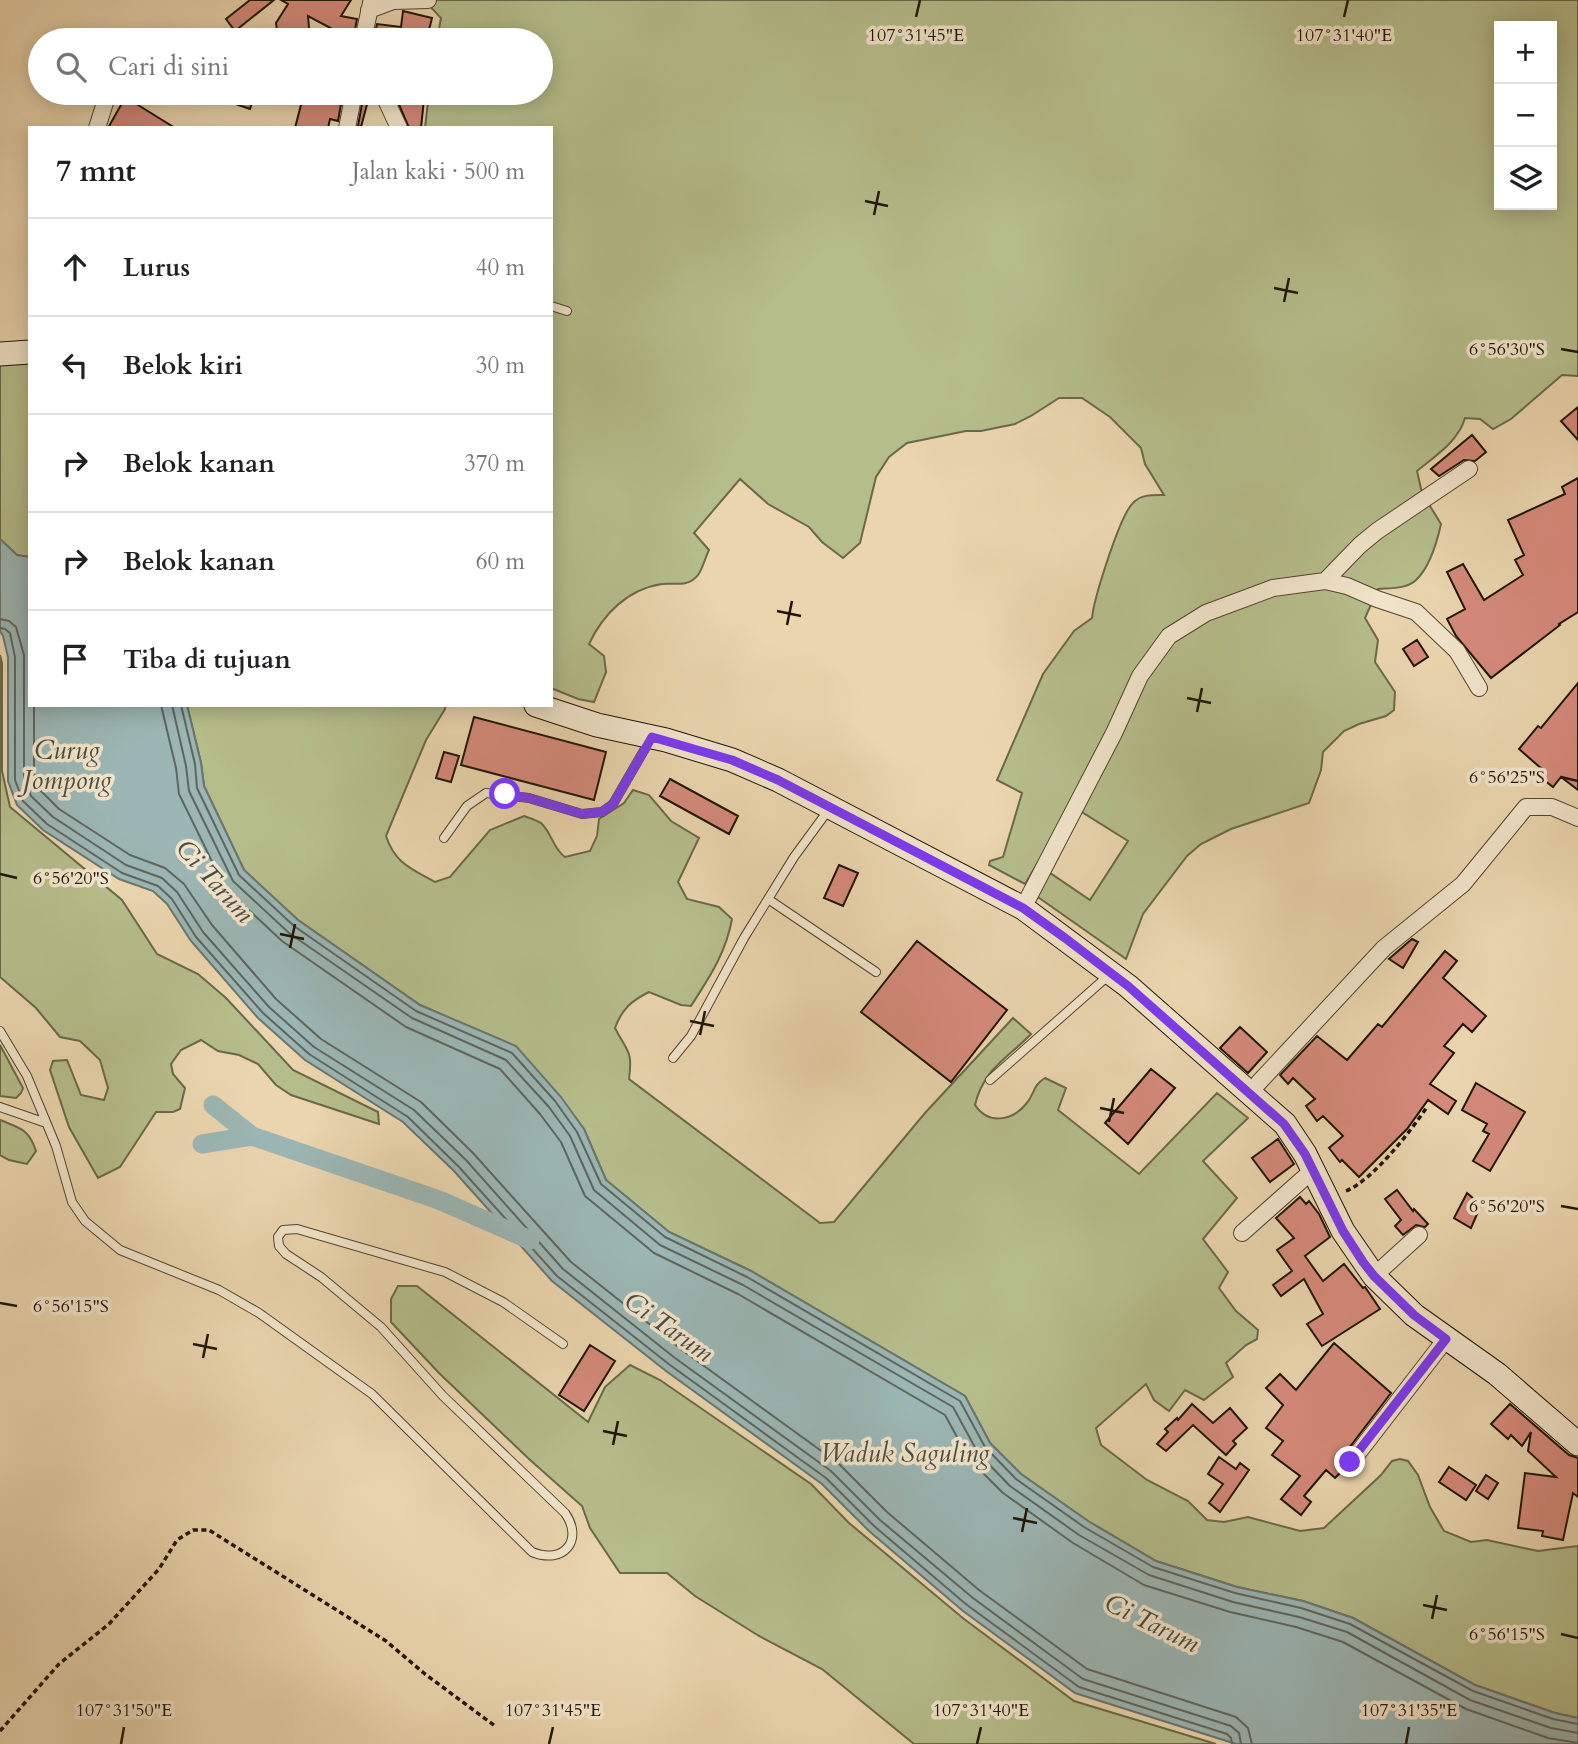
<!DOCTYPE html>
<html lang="id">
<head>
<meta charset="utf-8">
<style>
	body { margin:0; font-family:Cardo,serif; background:#f2f2f2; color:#202124 }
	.controls { position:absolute; right:21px; top:21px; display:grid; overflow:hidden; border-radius:0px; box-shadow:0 4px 18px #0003 }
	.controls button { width:63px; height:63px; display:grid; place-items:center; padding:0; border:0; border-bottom:2px solid #e0e0e0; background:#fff; color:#202124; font:35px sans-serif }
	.stop { position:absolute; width:21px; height:21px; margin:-16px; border:5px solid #7c3aed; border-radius:50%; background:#fff }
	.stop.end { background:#7c3aed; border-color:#fff; box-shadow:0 2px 7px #0008 }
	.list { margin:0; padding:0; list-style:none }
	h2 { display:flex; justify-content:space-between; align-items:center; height:91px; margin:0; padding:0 28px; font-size:30px }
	h2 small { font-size:23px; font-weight:400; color:#757577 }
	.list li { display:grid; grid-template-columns:46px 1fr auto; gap:21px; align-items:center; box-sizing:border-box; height:98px; padding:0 28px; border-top:2px solid #e0e0e0 }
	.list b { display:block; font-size:26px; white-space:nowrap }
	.list em { font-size:23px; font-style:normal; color:#757577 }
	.icon { flex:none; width:38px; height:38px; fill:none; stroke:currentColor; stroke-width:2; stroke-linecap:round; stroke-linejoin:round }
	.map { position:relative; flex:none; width:1578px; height:1744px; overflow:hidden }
	.search { position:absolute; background:#fff; box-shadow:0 4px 18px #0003; left:28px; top:28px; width:525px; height:77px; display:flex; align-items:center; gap:18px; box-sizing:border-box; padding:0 24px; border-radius:38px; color:#757577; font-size:26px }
	.panel { position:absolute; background:#fff; box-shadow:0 4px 18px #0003; left:28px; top:126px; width:525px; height:581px; border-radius:0px }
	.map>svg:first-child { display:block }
</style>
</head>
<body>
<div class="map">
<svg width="1578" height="1744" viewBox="0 0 1578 1744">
	<rect width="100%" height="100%" fill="#ead5ae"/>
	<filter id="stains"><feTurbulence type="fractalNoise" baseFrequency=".00286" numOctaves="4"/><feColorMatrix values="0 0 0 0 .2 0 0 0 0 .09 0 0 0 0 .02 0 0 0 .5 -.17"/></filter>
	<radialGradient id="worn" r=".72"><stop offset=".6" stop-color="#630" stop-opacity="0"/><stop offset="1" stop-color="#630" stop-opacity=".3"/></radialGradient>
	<path fill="#b5bd8b" stroke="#6a6949" stroke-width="2" fill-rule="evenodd" d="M424,0h1154v376l-16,-1 -51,44 -18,10 -13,-10 -15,-1c-7,24 -30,38 -48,53l5,22 19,31c-4,18 -11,43 -25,56 -9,9 -26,8 -38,9l-13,29 13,22 -3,22 20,30 -1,18 -8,6 -27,8 -15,7 -21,21 -2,18 -12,33 -78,26 -30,15 -14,12 -44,58 -17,45 -91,-64 15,-22 40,27 38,-59 -56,-35 -47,78 -36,-19 1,-4 13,-4 19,-64 -25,-13 46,-106 31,-43 18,-13c2,-20 28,-103 41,-115 8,-9 21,-8 31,-8l-19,-31 -4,-16 -31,-31 -28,-19h-23l-28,18 -16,8 -34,7h-15l-59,12 -18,14 -13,20 -16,66 -17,15 -21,-16 -13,-15 -41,-23 -28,-25 -46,54 15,17c-4,8 -6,18 -11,25 -9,12 -23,8 -36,9 -34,5 -59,30 -73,60l15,12 2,16 -12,30 -16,-3 -27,-11v-560h-126l4,-35h112v-53h-104l4,-22zM1499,26h53v179h-53z
		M30,358v199l-13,-2 -17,-16v-175z
		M0,655l2,8v108l8,36 112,93 35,54 41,20 28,24 67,72 85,42 1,12 -88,-29 -15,-10 -18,-21 -19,-9 -21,-4 -17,-11 -20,10 -10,14 2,10 12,14 -5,21 -7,3h-17l-36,55 -22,11 -29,-51 -19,-57 3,-9 14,-1 14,35 23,5 4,-12 -8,-28 -20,-19 -20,-4 -24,-29 -36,-31z
		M187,705h258v4l-19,31 -40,96c9,27 24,32 49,46l15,-5 40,-47 34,-14c5,2 12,4 17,7 11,10 12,26 24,34l25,-6 7,-15 2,-17 25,-16 9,-13 16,5 22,26 28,17 -21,44 9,17 32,8 13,12c-6,34 -23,59 -41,87l-10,-1 -32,-13c-18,9 -27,17 -34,36 12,24 18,22 14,51l191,144 14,-1 91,-109 88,-95 18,16c-24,25 -47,34 -56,71 13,20 37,16 51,-1 9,-10 6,-18 19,-26l21,10 -8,22 81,64 78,-81 31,25 -45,43 34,37 -34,41 25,33 -9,16 17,23 22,19 -1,9 -11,6 -20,18 7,14 -29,23 -19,-10 -16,21 -15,-11 -8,-16 -50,44 5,17 46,35 41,21 19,19 17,2 24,-5 52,14 24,-3 57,-53 11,-14 8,-2 8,2 10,14 12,32 14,24 27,11 16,-2 51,11 40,-5v172l-23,-5 -80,-28 -122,-67 -50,-17 -66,-14 -81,-26 -68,-40 -67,-47 -31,-31 -25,-47 -214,-125 -82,-39 -63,-52 -22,-51 -68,-82 -96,-42 -122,-85 -54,-50 -40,-84 -3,-23z
		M0,1045l23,43 -2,5 -5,5 -16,-2z
		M0,1120c20,8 29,9 36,31l-9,13 -18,-4 -9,-5z
		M398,1286h19l171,136 17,-35 25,-22 30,15 151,104 38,39 115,96 110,82 142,43h-302l-92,-75 -63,-33 -64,-40 -28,-23h-47l-30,-45 -8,-22 -53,-47 -90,-86 -48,-51v-23z"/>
	<path fill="#9bb6b4" stroke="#6a766f" stroke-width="2" d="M0,539l17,16 13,2v148h157l14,58 3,23 40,84 54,50 122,85 96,41 45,51 23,32 22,51 63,52 82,39 214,125 25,47 31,31 67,47 68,40 81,26 66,14 50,17 122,67 80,28 23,5v26h-342l-161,-51 -112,-82 -94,-80 -47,-47 -156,-113 -114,-90 -98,-110 -51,-49 -98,-62 -47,-42 -67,-77 -24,-37 -14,-13 -34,-12 -76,-49 -26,-25 -9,-24v-124l-5,-21 -3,-5z"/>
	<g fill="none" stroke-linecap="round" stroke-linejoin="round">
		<path stroke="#5e665e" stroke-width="2" d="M0,619l9,2 7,6 8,28v124l7,17 22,21 73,48 36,13 15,14 26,40 66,75 45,40 100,63 52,50 97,109 112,89 156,113 49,49 93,78 110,81 148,47 8,7 2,11
			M0,628l5,1 5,4 5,24v123l8,21 24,23 75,49 36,13 14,13 24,38 67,76 46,41 99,63 51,50 98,109 113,89 156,113 48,48 93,79 112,82 148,47 4,4 1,6
			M34,705v70l6,15 19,19 71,46 35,13 19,16 28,41 64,74 45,40 100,63 52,51 98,109 111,88 156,113 49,49 92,78 108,79 149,48 12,11 4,16
			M161,705l15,63 3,26 46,94 57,53 124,86 94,42 40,45 21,28 24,54 69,57 84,41 207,121 24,44 34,34 70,50 71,42 86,27 66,15 47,15 123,67 82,29 30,5
			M172,705l14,61 3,25 44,90 56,52 123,85 94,42 43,47 21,29 24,54 66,55 83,40 210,122 25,46 32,33 69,49 70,40 84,27 66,15 48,15 123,68 81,28 27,5
			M181,705l14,59 2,24 42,87 55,51 122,85 96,42 43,48 22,31 24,52 64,53 82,40 213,124 25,46 31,32 68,48 69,40 82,26 66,15 49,16 123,67 80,28 25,5"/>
		<path stroke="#9bb6b4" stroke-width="19" d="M213,1105l39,31 187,64 91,40
			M202,1144l50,-8"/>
	</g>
	<path fill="#d58a7b" stroke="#201507" stroke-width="2" d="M250,0h24l-39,31 -9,-12z
		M281,0h70l-10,16 16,3 -4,21 -45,-24 2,24h-32l-2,-17 12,-19z
		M403,11l29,7 -3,12 5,1v9l-60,-2 3,-14 24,3z
		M209,93h46l-5,16 -41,-14z
		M321,93h22l-5,28 -8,-2 -2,9h-33l8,-31 16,4z
		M364,93h6l-9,34 -3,-1z
		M394,93h23l-1,4 8,2 -3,29h-12z
		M126,96l13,7 -1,2 37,23h-67z
		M1578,407v33l-17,-19z
		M1472,435l14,17 -11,9 -11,-1 -25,16 -8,-7z
		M1578,478v134l-19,12 1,1 -69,53 -35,-42 -9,-17 18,-10 -18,-37 16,-8 21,36 39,-25 -8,-15 9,-5 -16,-35 57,-26 -3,-7z
		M1417,640l11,17 -14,9 -11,-17z
		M1578,683v107l-17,-13 -8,10 -14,-11 4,-6 -24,-21 19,-23 3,2z
		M474,717l132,35 -12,48 -133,-35z
		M444,752l15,4 -8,26 -15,-4z
		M670,779l68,37 -9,18 -69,-38z
		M839,865l19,8 -15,33 -19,-8z
		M1412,939l6,3 -15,26 -14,-9z
		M917,941l90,69 -56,72 -90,-70z
		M1445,951l12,10 -14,17 43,38 -14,16 -9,-8 -19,22 10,7 -24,31 26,17 -8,13 -20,-14 -21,29 -48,48 -17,-17 -2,2 -11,-14 14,-12 -20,-20 -6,5 -11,-15 9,-7 -22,-21 -5,6 -8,-9 37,-39 30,24 31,-36 4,3z
		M1240,1027l27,25 -19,21 -28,-25z
		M1151,1069l24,19 -47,56 -23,-21z
		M1476,1083l49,29 -35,59 -17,-10 16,-27 -6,-3 4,-7 -25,-14z
		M1278,1139l16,25 -24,18 -18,-24z
		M1397,1190l16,21 1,-2 14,15 -3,3 -9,-2 -13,10 -8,-9 6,-6 -16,-21z
		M1467,1193l14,12 -10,23 -17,-10z
		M1300,1197l6,7 3,-3 10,13 11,23 -25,19 18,25 21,-17 19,24 2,-1 15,22 -58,37 -15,-22 16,-10 -19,-35 -23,17 -8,-11 19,-14 -15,-21 17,-12 -18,-20z
		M1334,1343l57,50 -48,63 -2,5 3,8 -9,9 -9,-8 -22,26 7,6 -10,13 -20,-16 19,-23 -28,-21 11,-14 -17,-13 17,-23 -17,-17 14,-14 16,16z
		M590,1345l25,16 -31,50 -25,-16z
		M1192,1404l21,19 17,-15 17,20 -14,13 3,3 -10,11 -33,-30 -27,26 -9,-7 11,-12 -3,-3 12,-11 1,2z
		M1510,1404l59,51 9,3v39l-5,-4 -10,47 -21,-4 1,-5 -25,-3 7,-55 31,4 -28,-26 3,-19 -9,14 -11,-11 -3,4 -17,-15z
		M1219,1457l17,12 4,-6 9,7 -29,42 -11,-9 14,-19 -15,-10z
		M1449,1467l27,18 -10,15 -27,-18z
		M1486,1475l12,8 -10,16 -12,-8z"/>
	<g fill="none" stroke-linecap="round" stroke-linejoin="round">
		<defs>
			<path id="lane" d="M551,306l16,5
				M444,838l23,-32 19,-13 43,5 53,16 20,-2 11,-8 37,-64
				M768,899l108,73
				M0,1031l27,45 29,70 16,56 13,19 35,29 99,40 40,23 113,81 160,158c32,13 52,-12 33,-39l-122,-117 -62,-69 -60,-50 -35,-23 -7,-8 -1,-9 5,-7 14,-1 148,43 58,30 60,42
				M673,1058l18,-22 53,-98 50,-81 30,-41 3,-8
				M990,1080l118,-104
				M0,1107l46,16"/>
			<path id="street" d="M369,10l24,-9 35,-1
				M363,40l8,-37
				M380,93l5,5 14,30
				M97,128l11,-35
				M347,128l7,-35
				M1325,581l35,-36 17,-14 92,-62
				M1023,908l91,-175 26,-57 29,-40 37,-23 67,-25 52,-7 22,5 30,13 39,13 41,39 22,37
				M1250,1092l134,-144 79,-64 63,-77h26l26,11
				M1242,1233l71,-63
				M1374,1276l45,-41
				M1351,1462l95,-123"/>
			<path id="secondary" d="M0,354l30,-2
				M536,705l61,20 69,15 66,20 46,20 245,128 105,78 157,138 20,30 38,77 31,45 40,39 83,59 81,70"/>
		</defs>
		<use href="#lane" stroke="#524531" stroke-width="10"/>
		<use href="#street" stroke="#524531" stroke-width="18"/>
		<use href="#secondary" stroke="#201507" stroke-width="25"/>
		<path stroke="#201507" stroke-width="3.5" stroke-dasharray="5 3.5" stroke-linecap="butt" d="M1346,1191c27,-11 64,-59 81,-84
			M0,1731l59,-67 50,-40 50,-55 18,-29 16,-10h16l177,111 39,33 70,52"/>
		<use href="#lane" stroke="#f1e4ca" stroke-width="8"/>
		<use href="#street" stroke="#f1e4ca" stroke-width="16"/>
		<use href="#secondary" stroke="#f1e4ca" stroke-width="23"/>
	</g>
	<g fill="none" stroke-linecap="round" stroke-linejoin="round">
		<path stroke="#7c3aed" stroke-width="9" d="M505,794l24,4 53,16 20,-2 11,-8 39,-67 80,23 46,20 245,128 42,30 63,48 156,138 21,30 38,77 20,31 11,14 40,39 32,24 -96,123"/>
	</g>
	<path fill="none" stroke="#201507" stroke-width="2.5" d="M916,17l4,-17M1344,17l4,-17M865,201l23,5M874,215l5,-24M1274,288l24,5M1284,302l5,-24M1561,349l17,3M777,611l24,5M787,625l5,-24M1187,698l24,5M1197,712l5,-24M1561,777l17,4M0,874l17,4M280,934l24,5M290,948l5,-24M690,1021l24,5M700,1035l5,-24M1100,1108l24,5M1109,1122l5,-24M1561,1206l17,3M0,1303l17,3M193,1344l24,5M203,1358l5,-24M603,1431l24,5M613,1445l5,-24M1013,1518l24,5M1022,1532l5,-24M1423,1605l24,5M1432,1619l5,-24M1561,1634l17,4M121,1744l3,-17M549,1744l4,-17M977,1744l4,-17M1406,1744l3,-17"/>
	<g text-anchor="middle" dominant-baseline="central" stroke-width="7" stroke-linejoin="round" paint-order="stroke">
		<g font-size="26" font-style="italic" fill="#4b4d44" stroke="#f1e4ca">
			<text x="67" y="750">Curug<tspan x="67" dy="30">Jompong</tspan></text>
			<text transform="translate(215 881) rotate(48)">Ci Tarum</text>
			<text transform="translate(669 1327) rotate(35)">Ci Tarum</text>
			<text x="905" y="1453">Waduk Saguling</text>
			<text transform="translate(1152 1623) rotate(26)">Ci Tarum</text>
		</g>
	</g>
	<g font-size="18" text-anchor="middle" fill="#201507" stroke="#f1e4ca" stroke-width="7" stroke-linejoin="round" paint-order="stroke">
		<text x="916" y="41">107°31'45"E</text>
		<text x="1344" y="41">107°31'40"E</text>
		<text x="1507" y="355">6°56'30"S</text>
		<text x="1507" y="783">6°56'25"S</text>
		<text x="71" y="884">6°56'20"S</text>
		<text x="1507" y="1212">6°56'20"S</text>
		<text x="71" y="1312">6°56'15"S</text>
		<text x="1507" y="1640">6°56'15"S</text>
		<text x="124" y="1716">107°31'50"E</text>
		<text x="553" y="1716">107°31'45"E</text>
		<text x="981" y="1716">107°31'40"E</text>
		<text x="1409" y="1716">107°31'35"E</text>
	</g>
	<rect width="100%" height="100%" filter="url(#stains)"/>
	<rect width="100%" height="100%" fill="url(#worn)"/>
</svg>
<div class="controls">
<button>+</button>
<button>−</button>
<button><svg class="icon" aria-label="layers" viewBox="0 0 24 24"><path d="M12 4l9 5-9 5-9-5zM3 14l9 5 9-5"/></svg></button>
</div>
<div class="stop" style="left:505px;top:794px"></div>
<div class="stop end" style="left:1350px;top:1462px"></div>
<div class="search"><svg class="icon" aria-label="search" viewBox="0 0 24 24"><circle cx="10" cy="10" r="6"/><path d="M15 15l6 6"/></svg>Cari di sini</div>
<section class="panel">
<h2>7 mnt<small>Jalan kaki · 500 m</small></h2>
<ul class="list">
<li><svg class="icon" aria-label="ahead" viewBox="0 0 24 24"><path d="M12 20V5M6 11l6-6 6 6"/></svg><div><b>Lurus</b></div><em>40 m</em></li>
<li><svg class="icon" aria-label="left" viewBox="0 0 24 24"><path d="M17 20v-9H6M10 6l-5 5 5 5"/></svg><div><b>Belok kiri</b></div><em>30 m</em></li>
<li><svg class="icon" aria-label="right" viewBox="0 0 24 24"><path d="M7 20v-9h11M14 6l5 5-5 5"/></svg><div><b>Belok kanan</b></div><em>370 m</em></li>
<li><svg class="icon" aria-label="right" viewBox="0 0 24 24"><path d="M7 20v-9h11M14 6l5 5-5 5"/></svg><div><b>Belok kanan</b></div><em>60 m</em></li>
<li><svg class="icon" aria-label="arrive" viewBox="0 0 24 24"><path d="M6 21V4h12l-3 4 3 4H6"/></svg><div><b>Tiba di tujuan</b></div></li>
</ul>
</section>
</div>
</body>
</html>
